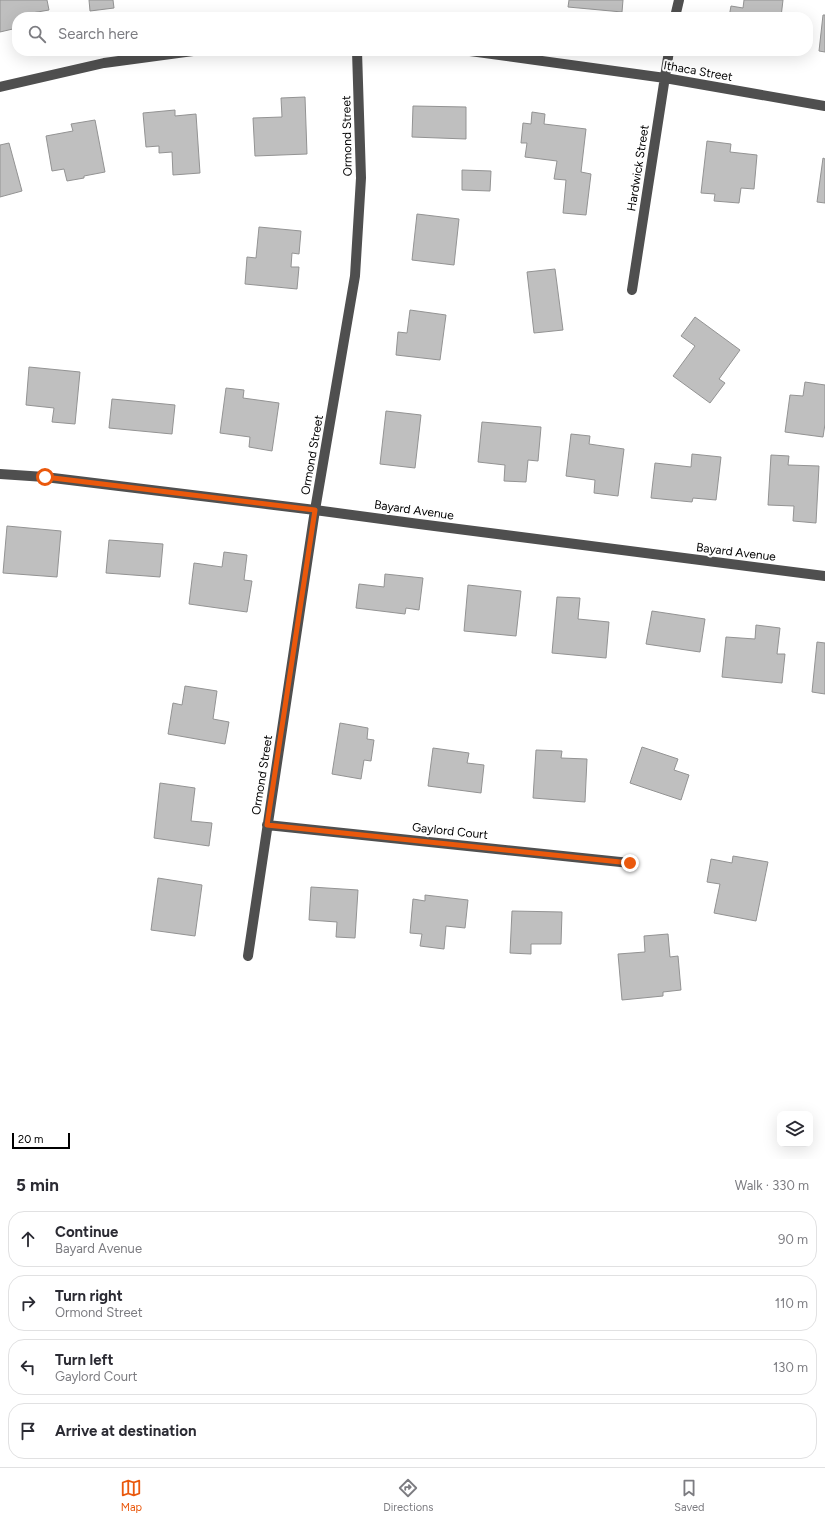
<!DOCTYPE html>
<html lang="en">
<head>
<meta charset="utf-8">
<style>
	body { margin:0; font-family:Figtree,sans-serif; background:#f2f2f3; color:#2b2b33 }
	.controls { position:absolute; right:12px; bottom:12px; display:grid; overflow:hidden; border-radius:8px; box-shadow:0 4px 16px #0002 }
	.controls button { width:36px; height:36px; display:grid; place-items:center; padding:0; border:0; border-bottom:1px solid #e1e1e2; background:#fff; color:#2b2b33; font:20px sans-serif }
	.scale { position:absolute; left:12px; bottom:10px; width:58px; box-sizing:border-box; padding-left:4px; border:2px solid #000; border-top:0; font-size:11px; line-height:14px; white-space:nowrap; color:#000; -webkit-text-stroke:3px #fff; paint-order:stroke }
	.stop { position:absolute; width:12px; height:12px; margin:-9px; border:3px solid #ea580c; border-radius:50%; background:#fff }
	.stop.end { background:#ea580c; border-color:#fff; box-shadow:0 1px 4px #0008 }
	.list { margin:0; padding:0; list-style:none }
	h2 { display:flex; justify-content:space-between; align-items:center; height:52px; margin:0; padding:0 16px; font-size:17px }
	h2 small { font-size:13px; font-weight:400; color:#7c7c81 }
	.list li { display:grid; grid-template-columns:26px 1fr auto; gap:12px; align-items:center; box-sizing:border-box; height:56px; margin:0 8px 8px; padding:0 8px; border:1px solid #e1e1e2; border-radius:16px }
	.list b { display:block; font-size:15px; white-space:nowrap }
	.list p { margin:0; font-size:13px; white-space:nowrap; color:#7c7c81 }
	.list em { font-size:13px; font-style:normal; color:#7c7c81 }
	.icon { flex:none; width:22px; height:22px; fill:none; stroke:currentColor; stroke-width:2; stroke-linecap:round; stroke-linejoin:round }
	.map { position:relative; flex:none; width:825px; height:1159px; overflow:hidden }
	.search { position:absolute; background:#fff; box-shadow:0 4px 16px #0002; left:12px; right:12px; top:12px; height:44px; display:flex; align-items:center; gap:10px; box-sizing:border-box; padding:0 14px; border-radius:16px; color:#7c7c81; font-size:15px }
	.sheet { height:308px; background:#fff }
	nav { display:flex; justify-content:space-around; align-items:center; box-sizing:border-box; height:56px; border-top:1px solid #e1e1e2; background:#fff; font-size:11px; color:#7c7c81 }
	nav a { display:grid; justify-items:center; gap:2px }
	nav .on { color:#ea580c }
	.map>svg:first-child { display:block }
</style>
</head>
<body>
<div class="map">
<svg width="825" height="1159" viewBox="0 0 825 1159">
	<rect width="100%" height="100%" fill="#fff"/>
	<path fill="#bfbfbf" stroke="#939393" d="M0,0h47l2,10 -29,5 1,2h-4v11l-17,4z
		M89,0h24l1,8 -24,3z
		M569,0h54l-1,12 -54,-5z
		M744,0h39l-2,17h-52l2,-11 12,2z
		M823,15h2v37l-6,-1z
		M305,97l2,57 -52,2 -2,-38 29,-1 -1,-19z
		M413,106l53,1v32l-54,-2z
		M175,110v6l21,-2 4,59 -27,2 -1,-23 -13,1v-7l-13,1 -3,-34z
		M532,112l13,2 -1,10 42,5 -5,43 10,2 -5,41 -23,-2 3,-33 -12,-1 3,-18 -32,-4 2,-14h-6l2,-20 8,1z
		M95,120l10,52 -21,4v2l-17,3 -3,-12 -12,2 -6,-35 27,-5 -2,-7z
		M707,141l24,3 -1,8 27,3 -3,34 -13,-1 -2,15 -25,-2 1,-7 -14,-1z
		M9,143l13,48 -22,6v-52z
		M823,158l2,1v44l-8,-1z
		M462,170l29,1 -1,20 -28,-1z
		M417,214l42,5 -5,46 -42,-5z
		M259,227l42,4 -2,23 -7,-1 -1,14h8l-2,22 -52,-5 2,-27 9,1z
		M555,269l8,61 -29,3 -7,-61z
		M410,310l36,5 -6,45 -44,-5 2,-23 9,1z
		M695,317l45,33 -21,29 6,4 -15,20 -37,-27 22,-30 -14,-10z
		M29,367l51,5 -5,52 -23,-2 2,-14 -28,-3z
		M805,382l20,3v39l-2,13 -38,-5 5,-37 13,1z
		M226,388l18,2 -1,8 36,5 -7,48 -23,-4 1,-10 -30,-4z
		M112,399l63,6 -3,29 -63,-6z
		M386,411l35,4 -6,53 -35,-4z
		M482,422l59,5 -3,34 -10,-1 -2,22 -22,-1 1,-16 -27,-3z
		M571,434l19,2 -1,8 35,5 -6,47 -24,-3 1,-13 -29,-4z
		M692,454l29,3 -5,43 -23,-2 -1,4 -41,-4 4,-35 36,4z
		M771,455l18,1 -1,9 31,1 -3,57 -23,-2 1,-15 -26,-1z
		M7,526l54,5 -4,46 -54,-4z
		M109,540l54,4 -3,33 -54,-4z
		M224,552l23,3 -3,25 8,1 -5,31 -58,-8 5,-41 28,4z
		M385,574l38,4 -4,32 -13,-2 -1,6 -49,-6 3,-24 25,3z
		M468,585l53,6 -5,45 -52,-5z
		M557,597l23,1 -2,21 31,3 -3,36 -54,-5z
		M652,611l53,8 -5,33 -54,-8z
		M756,625l24,3 -3,26h8l-3,29 -60,-6 4,-40 29,2z
		M817,642l8,1v51l-13,-2z
		M185,686l32,5 -4,28 16,3 -4,22 -57,-10 5,-31 9,2z
		M340,723l28,5 -1,11 7,1 -3,21 -7,-1 -3,19 -29,-5z
		M642,747l36,12 -4,11 15,5 -8,25 -51,-17z
		M433,748l36,5 -2,10 17,2 -3,28 -53,-7z
		M536,750l26,1 -1,7 26,1 -2,43 -52,-4z
		M160,783l35,5 -4,33 21,2 -3,23 -55,-8z
		M733,856l35,6 -12,59 -42,-8 6,-29 -13,-2 4,-23 21,4z
		M158,878l44,7 -7,51 -44,-6z
		M311,887l47,3 -3,48 -19,-1 1,-15 -28,-2z
		M425,895l43,5 -3,28 -19,-2 -2,23 -24,-3 2,-12 -12,-1 3,-34 12,2z
		M512,911l50,1 -1,32h-30v10l-21,-1z
		M668,934l2,23 8,-1 3,34 -18,2v4l-41,4 -4,-46 27,-2 -1,-16z"/>
	<g fill="none" stroke-linecap="round" stroke-linejoin="round">
		<path stroke="#4f4f4f" stroke-width="10" d="M675,17l4,-17
			M470,51l195,27 160,28
			M0,87l104,-24 89,-12
			M632,290l37,-239
			M0,474l45,3 270,33 104,14 406,52
			M267,825l363,38
			M248,956l67,-446 40,-234 6,-98 -4,-127"/>
	</g>
	<g fill="none" stroke-linecap="round" stroke-linejoin="round">
		<path stroke="#ea580c" stroke-width="5" d="M45,477l270,33 -48,315 363,38"/>
	</g>
	<g text-anchor="middle" dominant-baseline="central" stroke-width="4" stroke-linejoin="round" paint-order="stroke">
		<g font-size="12" fill="#000" stroke="#fff">
			<text transform="translate(698 71) rotate(10)">Ithaca Street</text>
			<text transform="translate(347 136) rotate(-91)">Ormond Street</text>
			<text transform="translate(638 168) rotate(-81)">Hardwick Street</text>
			<text transform="translate(312 455) rotate(-80)">Ormond Street</text>
			<text transform="translate(414 510) rotate(8)">Bayard Avenue</text>
			<text transform="translate(736 552) rotate(7)">Bayard Avenue</text>
			<text transform="translate(262 775) rotate(-81)">Ormond Street</text>
			<text transform="translate(450 831) rotate(6)">Gaylord Court</text>
		</g>
	</g>
</svg>
<div class="controls">
<button><svg class="icon" aria-label="layers" viewBox="0 0 24 24"><path d="M12 4l9 5-9 5-9-5zM3 14l9 5 9-5"/></svg></button>
</div>
<div class="scale">20 m</div>
<div class="stop" style="left:45px;top:477px"></div>
<div class="stop end" style="left:630px;top:863px"></div>
<div class="search"><svg class="icon" aria-label="search" viewBox="0 0 24 24"><circle cx="10" cy="10" r="6"/><path d="M15 15l6 6"/></svg>Search here</div>
</div>
<section class="sheet">
<h2>5 min<small>Walk · 330 m</small></h2>
<ul class="list">
<li><svg class="icon" aria-label="ahead" viewBox="0 0 24 24"><path d="M12 20V5M6 11l6-6 6 6"/></svg><div><b>Continue</b><p>Bayard Avenue</p></div><em>90 m</em></li>
<li><svg class="icon" aria-label="right" viewBox="0 0 24 24"><path d="M7 20v-9h11M14 6l5 5-5 5"/></svg><div><b>Turn right</b><p>Ormond Street</p></div><em>110 m</em></li>
<li><svg class="icon" aria-label="left" viewBox="0 0 24 24"><path d="M17 20v-9H6M10 6l-5 5 5 5"/></svg><div><b>Turn left</b><p>Gaylord Court</p></div><em>130 m</em></li>
<li><svg class="icon" aria-label="arrive" viewBox="0 0 24 24"><path d="M6 21V4h12l-3 4 3 4H6"/></svg><div><b>Arrive at destination</b></div></li>
</ul>
</section>
<nav>
<a class="on"><svg class="icon" aria-label="map" viewBox="0 0 24 24"><path d="M3 6l6-2 6 2 6-2v14l-6 2-6-2-6 2zM9 4v14M15 6v14"/></svg>Map</a>
<a><svg class="icon" aria-label="directions" viewBox="0 0 24 24"><path d="M12 3l9 9-9 9-9-9zM9 14v-3h6M13 9l2 2-2 2"/></svg>Directions</a>
<a><svg class="icon" aria-label="saved" viewBox="0 0 24 24"><path d="M7 4h10v16l-5-4-5 4z"/></svg>Saved</a>
</nav>
</body>
</html>
